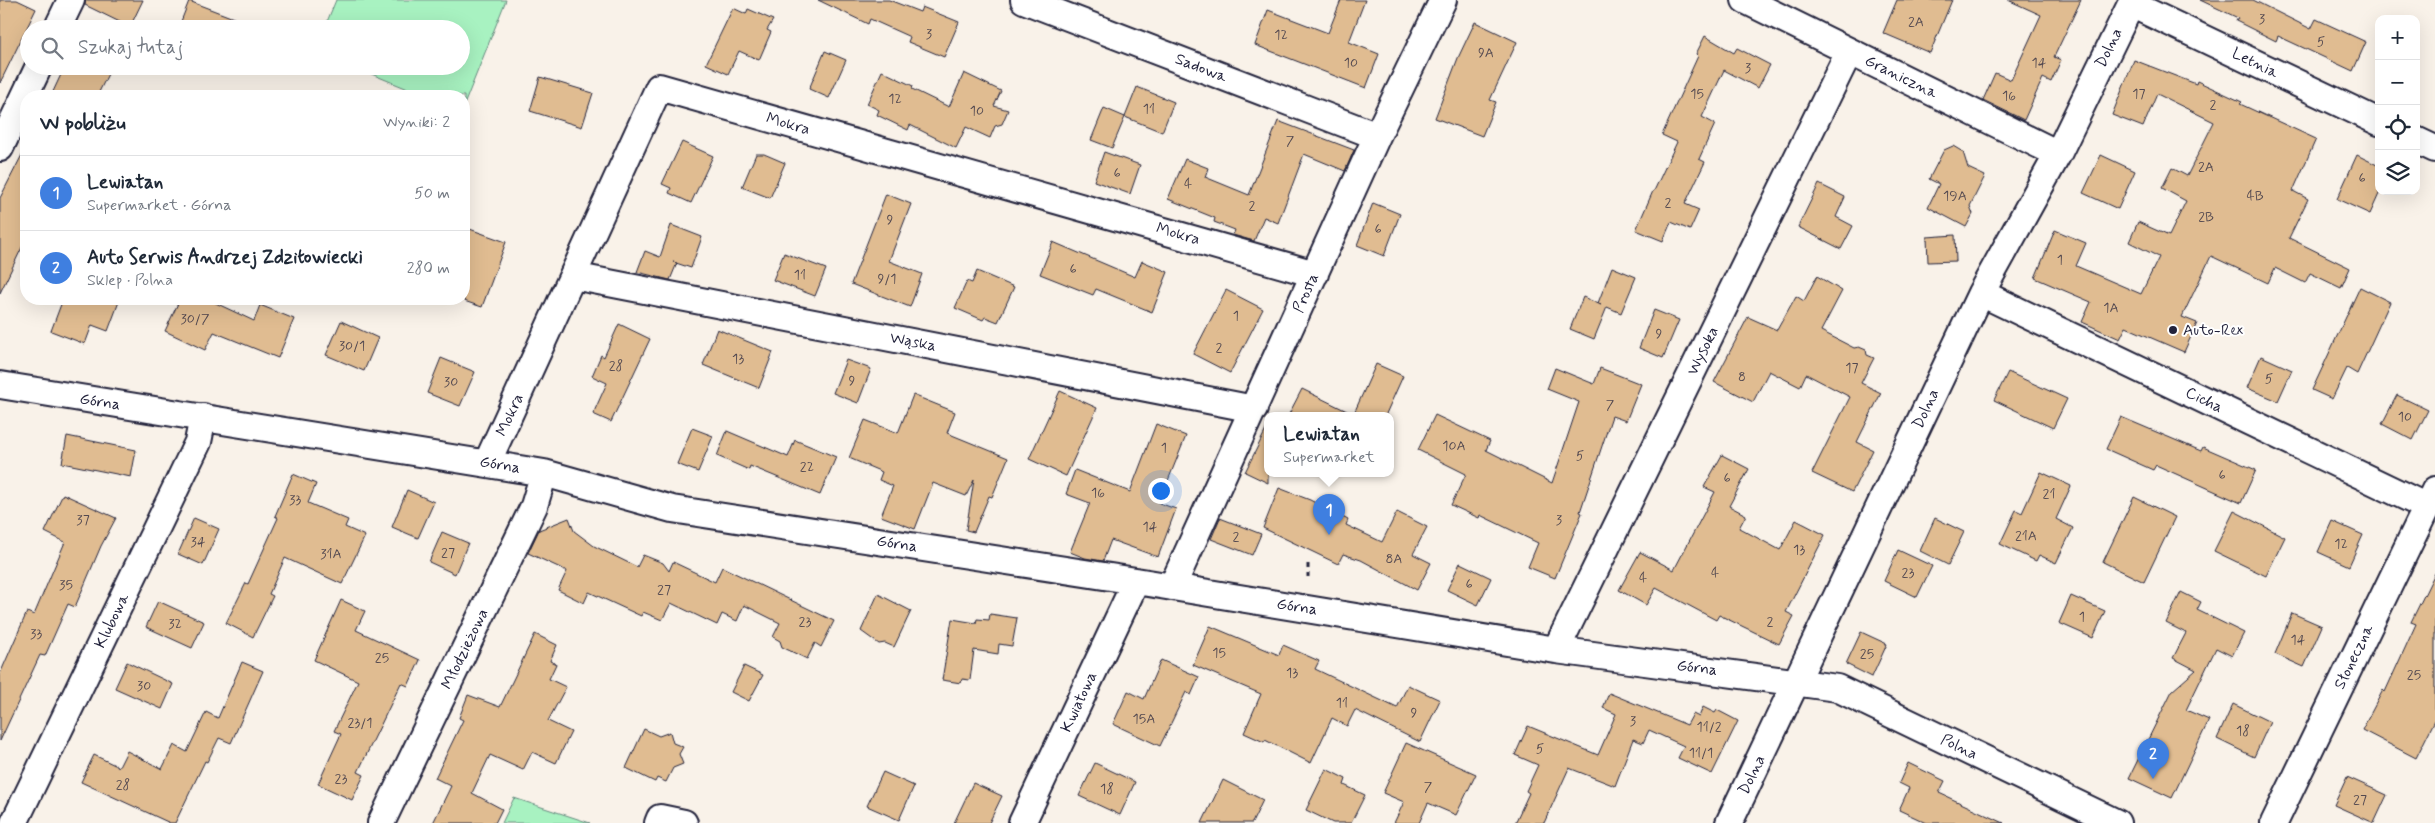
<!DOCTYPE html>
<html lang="pl">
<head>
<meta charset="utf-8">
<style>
	body { margin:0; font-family:Mynerve,sans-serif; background:#f6f6f7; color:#1f2937 }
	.controls { position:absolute; right:15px; top:15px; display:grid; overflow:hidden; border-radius:10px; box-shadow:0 5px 20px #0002 }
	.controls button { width:45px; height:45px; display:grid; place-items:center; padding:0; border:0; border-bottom:1px solid #e0e1e3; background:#fff; color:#1f2937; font:25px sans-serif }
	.you { position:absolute; left:1160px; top:490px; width:18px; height:18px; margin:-12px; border:4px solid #fff; border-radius:50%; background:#1a73e8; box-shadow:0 0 0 8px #1a73e833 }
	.badge { display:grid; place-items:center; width:32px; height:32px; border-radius:50%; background:#0b8043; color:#fff; font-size:16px; font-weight:700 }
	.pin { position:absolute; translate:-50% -41px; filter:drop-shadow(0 1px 2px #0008) }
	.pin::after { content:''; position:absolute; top:26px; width:18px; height:15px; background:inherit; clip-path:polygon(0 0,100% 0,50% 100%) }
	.popup { position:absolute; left:1264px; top:412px; width:130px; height:65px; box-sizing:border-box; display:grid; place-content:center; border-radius:10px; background:#fff; filter:drop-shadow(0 1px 4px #0005); font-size:16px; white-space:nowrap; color:#747a83 }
	.popup b { font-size:19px; color:#1f2937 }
	.popup::after { content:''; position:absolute; left:50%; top:100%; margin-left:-10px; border:10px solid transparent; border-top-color:#fff }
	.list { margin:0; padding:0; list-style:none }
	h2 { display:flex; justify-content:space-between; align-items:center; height:65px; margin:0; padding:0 20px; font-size:21px }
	h2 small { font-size:16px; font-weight:400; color:#747a83 }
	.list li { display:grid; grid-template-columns:32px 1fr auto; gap:15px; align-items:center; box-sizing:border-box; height:75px; padding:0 20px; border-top:1px solid #e0e1e3 }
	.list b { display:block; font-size:19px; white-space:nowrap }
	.list p { margin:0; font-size:16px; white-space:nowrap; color:#747a83 }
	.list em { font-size:16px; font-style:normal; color:#747a83 }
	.icon { flex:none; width:28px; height:28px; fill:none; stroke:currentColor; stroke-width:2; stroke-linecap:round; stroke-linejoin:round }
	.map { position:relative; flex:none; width:2435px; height:823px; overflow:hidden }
	.search { position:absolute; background:#fff; box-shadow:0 5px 20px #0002; left:20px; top:20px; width:450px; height:55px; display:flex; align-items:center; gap:12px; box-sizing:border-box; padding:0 18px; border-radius:28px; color:#747a83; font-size:19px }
	.panel { position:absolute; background:#fff; box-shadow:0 5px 20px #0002; left:20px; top:90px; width:450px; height:215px; border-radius:20px }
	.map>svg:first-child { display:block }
</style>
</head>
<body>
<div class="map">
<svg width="2435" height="823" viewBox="0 0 2435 823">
	<rect width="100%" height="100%" fill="#f9f2e9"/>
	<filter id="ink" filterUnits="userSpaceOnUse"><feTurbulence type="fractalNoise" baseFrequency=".02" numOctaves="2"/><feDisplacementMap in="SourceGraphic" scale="10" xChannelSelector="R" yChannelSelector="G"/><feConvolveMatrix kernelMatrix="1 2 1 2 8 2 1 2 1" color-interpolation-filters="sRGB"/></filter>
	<g filter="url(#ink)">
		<path fill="#a8f2c1" stroke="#658a7e" d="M336,0h170l-42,105v-9h-39l-73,-30h109v-37h-137z
			M514,798l76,25h-88z"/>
		<path fill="#e0bc91" stroke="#22223b" d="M0,0h17l19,9 -36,74z
			M86,0h57l-13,27 -45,-22z
			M818,0h71l31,12 2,-5 37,15 -15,35 -36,-15 2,-5 -40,-18 -2,5z
			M1341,0h24l-16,42 30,12 -13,34 -111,-43 13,-35 60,23z
			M1897,0h55l-22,53 -47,-20z
			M2008,0h73l-27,57 7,3 -10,22 -8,-4 -19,42 -41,-20 12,-27 16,7 30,-65z
			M2200,0h53l58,29 5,-10 50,23 -13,29 -75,-35 -2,5 -40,-20 2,-3z
			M189,1l68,26 -1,2h-78z
			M733,8l13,6 2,-5 25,11 -6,10 4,2 -12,28 -20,-9 -11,23 -22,-10z
			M1475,22l42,20 -27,58 6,2 -14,34 -47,-18 23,-60z
			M1705,36l29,17 3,-5 33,17 -12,23 -34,-18 -22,47 13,7 -16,35 6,3 -20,42 14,6 -9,20 -19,-8 -8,19 -27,-11 17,-39h1l23,-49 -15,-7 36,-79 -2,-2z
			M825,51l21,9 -17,38 -20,-9z
			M2134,60l62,24 1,-3 45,21 -2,2 76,35 -23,52 15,8 -19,39 61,30 -9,20 -31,-15 -5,10 -30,-15 -7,15 -57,-27 -29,61 15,6 -13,29 -58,-25 -6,12 -38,-17 9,-20 -56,-24 20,-48 31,13 -10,23 65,28 18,-37 -30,-15 9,-20 31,14 17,-35 -24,-13 10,-20 15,8 27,-54 -57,-28 -14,33 -31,-12z
			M65,66h47l-15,30h-46z
			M882,71l31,15 -1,3 37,18 15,-34 37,18 -7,15 14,4 -6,14 -7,2 -5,12 -24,-11 -10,21 -46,-23 -2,5 -31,-15 2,-5 -12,-6z
			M540,77l53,16 -11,34 -52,-16z
			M1137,87l37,15 -12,30 -37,-15z
			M1104,108l21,9 -13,31 -21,-8z
			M1278,121l76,29 -9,21 -41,-17 -26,69 -14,-6 -10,24 -21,-6 2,-5 -21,-8 1,-4 -47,-19 17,-40 23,9 -3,9 44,18z
			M682,142l31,14 -22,47 -22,-10 2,-5 -9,-4z
			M1953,146l10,6 5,16 17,8 -15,30 3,8 -7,13 -38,-20 11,-23 -10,-5 15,-29z
			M26,147v92l-26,54v-95z
			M1104,152l36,13 -10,29 -36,-13z
			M756,154h8l21,9 -15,35 -28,-11z
			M2101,155l34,16 -17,38 -35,-16z
			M2357,155l22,11v28l-9,20 -33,-15z
			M1819,184l26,13 -9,20 17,9 -12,23 -43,-22z
			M886,194l25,10 -22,57 33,13 -12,33 -59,-23z
			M1373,203l27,11 -16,42 -27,-11z
			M671,225l31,12 -11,31 -18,-6 4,1 -7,17 -33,-8 8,-21 15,6z
			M464,227l42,15 -24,65 -18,-6z
			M1955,235l1,26 -28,1 -1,-25z
			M1053,242l82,35 7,-16 26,11 -16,40 -56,-23 -3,6 -53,-21z
			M784,253l42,16 -11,27 -42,-16z
			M1612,267l24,10 -15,36 -14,-6 -13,32 -24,-10 13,-32 18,8 -3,-2z
			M977,271l37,16 -16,35 -13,-5 -2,3 -28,-12 12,-27 5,2z
			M1817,276l25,15 -21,40 33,17 5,-1 7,3 1,5 7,3 -13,25 20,10 -24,49 16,8 -21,42 -40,-19 38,-76 -44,-23 -6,13 -31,-16 -16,31 -39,-20 34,-65 29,13 19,-34 8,5z
			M2360,287l30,15 -33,72 -10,-6 -15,31 -20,-9z
			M1226,290l37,19 -33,64 -37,-19z
			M63,299h57l-12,32 -16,-6 -7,19 -34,-13z
			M180,299h27l47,22 6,-16 34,14 -16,39 -64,-26 -9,18 -40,-19z
			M1654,310l25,10 -16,38 -24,-10z
			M341,321l37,17 -14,33 -38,-16z
			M619,324l31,15 -39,83 -18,-8 14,-31 -15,-7 9,-21 3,2z
			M717,329l56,23 -14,36 -56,-23z
			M2261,356l31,14 -14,31 -31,-13z
			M441,358l34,14 -15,34 -33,-13z
			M846,360l25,9 -13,34 -25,-10z
			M1376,364l27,12 -18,40h-18l-12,-5z
			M1555,368l39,16 6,-16 41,16 -15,37 -14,-5 -32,96 2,1 -27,65 -27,-11 10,-24 -58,-28 -1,3 -28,-13 15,-31 -48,-24 17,-35 55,26 -4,9 66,33 27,-81 -32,-13z
			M2008,372l59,27 -14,29 -59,-28z
			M1302,389l55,27h-69z
			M1060,391l37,17 -31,68 -37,-17z
			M913,395l42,17 -8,21 61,25 -16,39 -3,-1 -15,36 -8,-2 8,-50 -8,16 -33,-13 -18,46 -34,-13 12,-30 -14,-6 3,-8 -33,-14 16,-38 33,13z
			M2397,395l31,15 -15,30 -31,-16z
			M2121,417l80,34 2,-4 53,23 -15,33 -85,-38 -3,5 -47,-21z
			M1156,424l30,12 -27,67 17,6 -18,48 -47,-17 -8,21 -18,-3 -15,-6 20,-49 -24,-9 9,-24 55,22z
			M1268,426v57l-23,-11z
			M692,428l21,8 -15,36 -21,-8z
			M727,431l61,26 7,-17 41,17 -16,38 -70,-29 -1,4 -32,-14z
			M67,436l69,14 -5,27 -69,-14z
			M1722,455l27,14 -20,37 17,9 -7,13 41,22 16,-30 29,15 -39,77 8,4 -15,28 -60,-29 -3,5 -60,-32 -10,17 -27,-15 21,-38 34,18 41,-78 -11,-5z
			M2041,472l30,14 -15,33 17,9 -17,35 -17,-8 -3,6 -36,-17 16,-34 6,3z
			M293,474l23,10 -8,19 40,17 -3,7 20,9 -23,48 -57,-26 -16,36 4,2 -20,41 -27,-14 20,-40 2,1 30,-66 -3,-2z
			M1279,488l31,12 38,20 -2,5 36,17 15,-30 30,15 -14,27 18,9 -14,27 -56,-30 -18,-6 -5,10 -75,-36z
			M407,490l27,12 -16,36 -26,-11z
			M63,494l53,24 -15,28 -26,61 -7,-3 -23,52 -5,-1 -40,86v-67l27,-62 7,3 31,-73 -20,-10z
			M2134,497l41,20 -31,65 -41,-20z
			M2234,511l51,26 -19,39 -52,-25z
			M194,518l25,11 -16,36 -25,-11z
			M569,518l5,13 20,15 43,21 6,-12 20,8 6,8 4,-9 42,20 7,-15 112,54 -13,26 -6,-4 -8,16 -25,-12 -2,-6 -7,-4 7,-14 -36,-18 -7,16 -15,-7 -5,11 -46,-22 -9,17 -19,-8 -2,4 -52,-24 -5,11 -26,-13 9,-19 -39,-18 11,-23z
			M1220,518l41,16 -9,21 -41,-16z
			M1935,518l29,14 -16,33 -28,-14z
			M2332,521l31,14 -14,31 -31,-14z
			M442,532l26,11 -13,31 -26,-12z
			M1898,550l34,16 -15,31 -33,-16z
			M1460,563l31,15 -13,27 -31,-15z
			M2435,573v147l-19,38 -54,-28 21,-40 2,2 31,-68 -5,-2z
			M2181,592l20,10 -4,8 47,23 -12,23 -16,-8 -30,62 23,10 -37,78 -43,-20 43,-87 24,-21 -23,-12 13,-25 -20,-10z
			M878,594l33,17 -17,36 -9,-4 -6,1 -18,-13z
			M2071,596l34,15 -12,27 -34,-15z
			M341,600l24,11 -9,19 64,30 -12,26 -7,-3 -43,89 6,3 -12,25 -34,-16 23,-50 -7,-3 24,-50 -44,-21z
			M158,601l46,21 -12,26 -46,-21z
			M2292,613l30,13 -18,41 -29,-13z
			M990,614l27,4 -5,28 -13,-2 -1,10 -24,-4 -4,30 -8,-1 -1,4 -19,-3 10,-61 24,4 1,-4 12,1z
			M1210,626l69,29 4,-10 36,16 -4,8 82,39 11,-23 32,15 -20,42 -65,-32 -8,16 -15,-8 -21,45 -46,-23 -1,2 -20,-9 17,-39 -68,-29z
			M1861,632l26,12 -15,33 -26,-13z
			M535,634l22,11 -7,16 6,3 -7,15 17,8 -18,34 23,11 -15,31 -24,-11 -9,18 -33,-15 -18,38 30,16 -7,14h-62l18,-37 -16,-8 28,-58 -4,-2 9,-23 32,12z
			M1161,660l38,17 -8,18 -5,-3 -26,54 -47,-22 15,-33 16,8z
			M127,662l46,22 -11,25 -47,-21z
			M242,662l21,9 -32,72 -12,-5 -12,24 -2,-1 -30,62h-5l-89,-41 13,-27 25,12 8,-16 35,18 12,-24 13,7 19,-40 12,6z
			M744,666l19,9 -14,26 -18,-9z
			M1609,693l78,32 6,-11 6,3 4,-10 12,6 2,-3 21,11 -26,53 -34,-16 6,-12 -35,-16 -6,13 -10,-4 -18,47 -46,-18 -25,55h-29l14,-30 -3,-2 12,-26 -23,-10 13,-29 70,29 18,-41 -13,-6z
			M2233,704l37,18 -16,35 -37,-18z
			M644,729l15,7 11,-4 3,11 10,4 -4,7 4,10 -10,4 -7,14 -9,-4 -2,4 -29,-14z
			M1406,743l70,31 -20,41 -28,-12 -9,20h-25l10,-21 -21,-9z
			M1095,763l40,19 -15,33 -41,-19z
			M1908,763l37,18 -6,12 65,30h-77l-28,-13 10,-22 -10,-5z
			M1326,769l20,10 -2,6 21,10 -14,28h-18l-27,-13z
			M883,772l31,14 -15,34 -32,-14z
			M2347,777l40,18 -13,28 -40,-18z
			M1223,780l40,20 -11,23h-50z
			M973,783l29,13 -13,27h-35z"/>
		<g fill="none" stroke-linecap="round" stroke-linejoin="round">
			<defs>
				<path id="street" d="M1024,0l353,136
					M1745,0l313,154
					M2131,4l248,118
					M57,29l14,-29
					M2416,140l19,9
					M0,148l39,-82
					M573,276l681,133
					M1981,293l446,214
					M0,385l544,88 128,36 464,72 420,69 281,38 280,135
					M487,463l172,-376 656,187
					M1172,587l205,-451 66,-136
					M1556,650l293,-598
					M14,823l184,-381 5,-25
					M381,823l153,-317 10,-33
					M658,823l2,-5 24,5
					M1022,823l114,-242
					M1729,823l252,-530 77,-139 75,-154
					M2274,823l161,-333"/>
			</defs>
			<use href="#street" stroke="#22223b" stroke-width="30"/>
			<path stroke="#22223b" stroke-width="3" stroke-dasharray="5 4" stroke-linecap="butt" d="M1308,564v13"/>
			<use href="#street" stroke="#fff" stroke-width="26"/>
		</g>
	</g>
	<circle fill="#22223b" stroke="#fff" stroke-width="2" cx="2173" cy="330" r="5"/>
	<g text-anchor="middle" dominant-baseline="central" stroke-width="4" stroke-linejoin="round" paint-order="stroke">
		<g font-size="14" fill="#524850">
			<text x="2262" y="19">3</text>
			<text x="1916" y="22">2A</text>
			<text x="929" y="34">3</text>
			<text x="1281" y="35">12</text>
			<text x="2321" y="42">5</text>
			<text x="1486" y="53">9A</text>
			<text x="1351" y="63">10</text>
			<text x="2039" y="63">14</text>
			<text x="1748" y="68">3</text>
			<text x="1697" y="94">15</text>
			<text x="2139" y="94">17</text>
			<text x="2009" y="96">16</text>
			<text x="895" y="99">12</text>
			<text x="2213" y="105">2</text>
			<text x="1149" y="109">11</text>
			<text x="977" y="111">10</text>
			<text x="1290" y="141">7</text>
			<text x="2206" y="167">2A</text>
			<text x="1117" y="173">6</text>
			<text x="2362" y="178">6</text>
			<text x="1188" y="184">4</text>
			<text x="1955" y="196">19A</text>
			<text x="2255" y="196">4B</text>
			<text x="1668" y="203">2</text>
			<text x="1252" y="206">2</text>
			<text x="2206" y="217">2B</text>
			<text x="890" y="220">9</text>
			<text x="1378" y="229">6</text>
			<text x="2060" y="260">1</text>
			<text x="1073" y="269">6</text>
			<text x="800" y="275">11</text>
			<text x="887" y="279">9/1</text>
			<text x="2111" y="308">1A</text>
			<text x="1236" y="316">1</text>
			<text x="195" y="319">30/7</text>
			<text x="1659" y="334">9</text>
			<text x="352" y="346">30/1</text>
			<text x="1219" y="348">2</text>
			<text x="738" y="359">13</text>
			<text x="616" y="366">28</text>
			<text x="1852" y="368">17</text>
			<text x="1742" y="377">8</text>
			<text x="2269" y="379">5</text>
			<text x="852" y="381">9</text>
			<text x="451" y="382">30</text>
			<text x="1610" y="405">7</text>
			<text x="2405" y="417">10</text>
			<text x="1454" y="446">10A</text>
			<text x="1164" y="448">1</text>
			<text x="1580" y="456">5</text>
			<text x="807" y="467">22</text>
			<text x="2222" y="475">6</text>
			<text x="1727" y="478">6</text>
			<text x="1098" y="493">16</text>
			<text x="2049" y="494">21</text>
			<text x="295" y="500">33</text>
			<text x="83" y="520">37</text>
			<text x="1559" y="520">3</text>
			<text x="1150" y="527">14</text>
			<text x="2026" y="536">21A</text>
			<text x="1236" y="537">2</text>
			<text x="198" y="542">34</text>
			<text x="2341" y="544">12</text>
			<text x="1799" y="550">13</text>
			<text x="448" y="553">27</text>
			<text x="331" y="554">31A</text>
			<text x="1394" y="559">8A</text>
			<text x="1715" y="573">4</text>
			<text x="1908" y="573">23</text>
			<text x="1643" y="578">4</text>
			<text x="1469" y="584">6</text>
			<text x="66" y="585">35</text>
			<text x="664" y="590">27</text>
			<text x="2082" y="617">1</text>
			<text x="805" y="622">23</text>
			<text x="1770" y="622">2</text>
			<text x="175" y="624">32</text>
			<text x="36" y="634">33</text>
			<text x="2298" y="640">14</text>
			<text x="1219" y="653">15</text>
			<text x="1867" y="654">25</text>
			<text x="382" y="658">25</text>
			<text x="1292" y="673">13</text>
			<text x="2414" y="675">25</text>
			<text x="144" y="686">30</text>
			<text x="1342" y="703">11</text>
			<text x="1414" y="713">9</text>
			<text x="1144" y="719">15A</text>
			<text x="1633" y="721">3</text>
			<text x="360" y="723">23/1</text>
			<text x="1709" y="727">11/2</text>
			<text x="2243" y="731">18</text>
			<text x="1540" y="749">5</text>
			<text x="1701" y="753">11/1</text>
			<text x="341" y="779">23</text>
			<text x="123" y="785">28</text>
			<text x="1428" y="787">7</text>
			<text x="1107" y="789">18</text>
			<text x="2360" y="800">27</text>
		</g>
		<g font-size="16" fill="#22223b" stroke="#fff">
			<text transform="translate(2109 48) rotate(-64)">Dolna</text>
			<text transform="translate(2255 63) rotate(26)">Letnia</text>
			<text transform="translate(1201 68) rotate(21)">Sadowa</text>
			<text transform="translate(1901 77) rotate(26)">Graniczna</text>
			<text transform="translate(788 124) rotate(16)">Mokra</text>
			<text transform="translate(1178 234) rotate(16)">Mokra</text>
			<text transform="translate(1306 293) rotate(-66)">Prosta</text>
			<text transform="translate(913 342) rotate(11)">Wąska</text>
			<text transform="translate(1703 351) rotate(-64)">Wysoka</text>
			<text transform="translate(2204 400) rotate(26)">Cicha</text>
			<text transform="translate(100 402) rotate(9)">Górna</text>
			<text transform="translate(1926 409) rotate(-65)">Dolna</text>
			<text transform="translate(510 415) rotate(-65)">Mokra</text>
			<text transform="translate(500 465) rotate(10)">Górna</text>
			<text transform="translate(897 544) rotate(9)">Górna</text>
			<text transform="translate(1297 607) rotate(9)">Górna</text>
			<text transform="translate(112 621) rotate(-64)">Klubowa</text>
			<text transform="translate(465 649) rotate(-64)">Młodzieżowa</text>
			<text transform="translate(2354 657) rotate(-64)">Słoneczna</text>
			<text transform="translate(1697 668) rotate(7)">Górna</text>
			<text transform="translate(1079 702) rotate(-65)">Kwiatowa</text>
			<text transform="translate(1959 747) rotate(26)">Polna</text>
			<text transform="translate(1752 775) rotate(-64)">Dolna</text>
		</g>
		<g font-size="16" fill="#22223b" stroke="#fff" text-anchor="start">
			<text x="2183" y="330">Auto-Rex</text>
		</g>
	</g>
</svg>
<div class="controls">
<button>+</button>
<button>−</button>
<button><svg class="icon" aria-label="locate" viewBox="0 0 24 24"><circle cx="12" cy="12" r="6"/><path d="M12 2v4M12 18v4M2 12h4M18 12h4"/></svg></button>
<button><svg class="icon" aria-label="layers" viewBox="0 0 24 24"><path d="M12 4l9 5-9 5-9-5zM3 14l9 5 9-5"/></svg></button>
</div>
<div class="you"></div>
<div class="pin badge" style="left:1329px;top:535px;background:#3f7fe0">1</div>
<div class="popup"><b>Lewiatan</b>Supermarket</div>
<div class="pin badge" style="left:2153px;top:779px;background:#3f7fe0">2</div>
<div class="search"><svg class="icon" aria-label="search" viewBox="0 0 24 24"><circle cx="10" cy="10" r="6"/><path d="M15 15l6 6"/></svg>Szukaj tutaj</div>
<section class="panel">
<h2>W pobliżu<small>Wyniki: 2</small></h2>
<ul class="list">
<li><span class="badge" style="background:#3f7fe0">1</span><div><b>Lewiatan</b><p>Supermarket · Górna</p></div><em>50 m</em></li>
<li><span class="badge" style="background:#3f7fe0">2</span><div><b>Auto Serwis Andrzej Zdzitowiecki</b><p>Sklep · Polna</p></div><em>280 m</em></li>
</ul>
</section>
</div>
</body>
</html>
